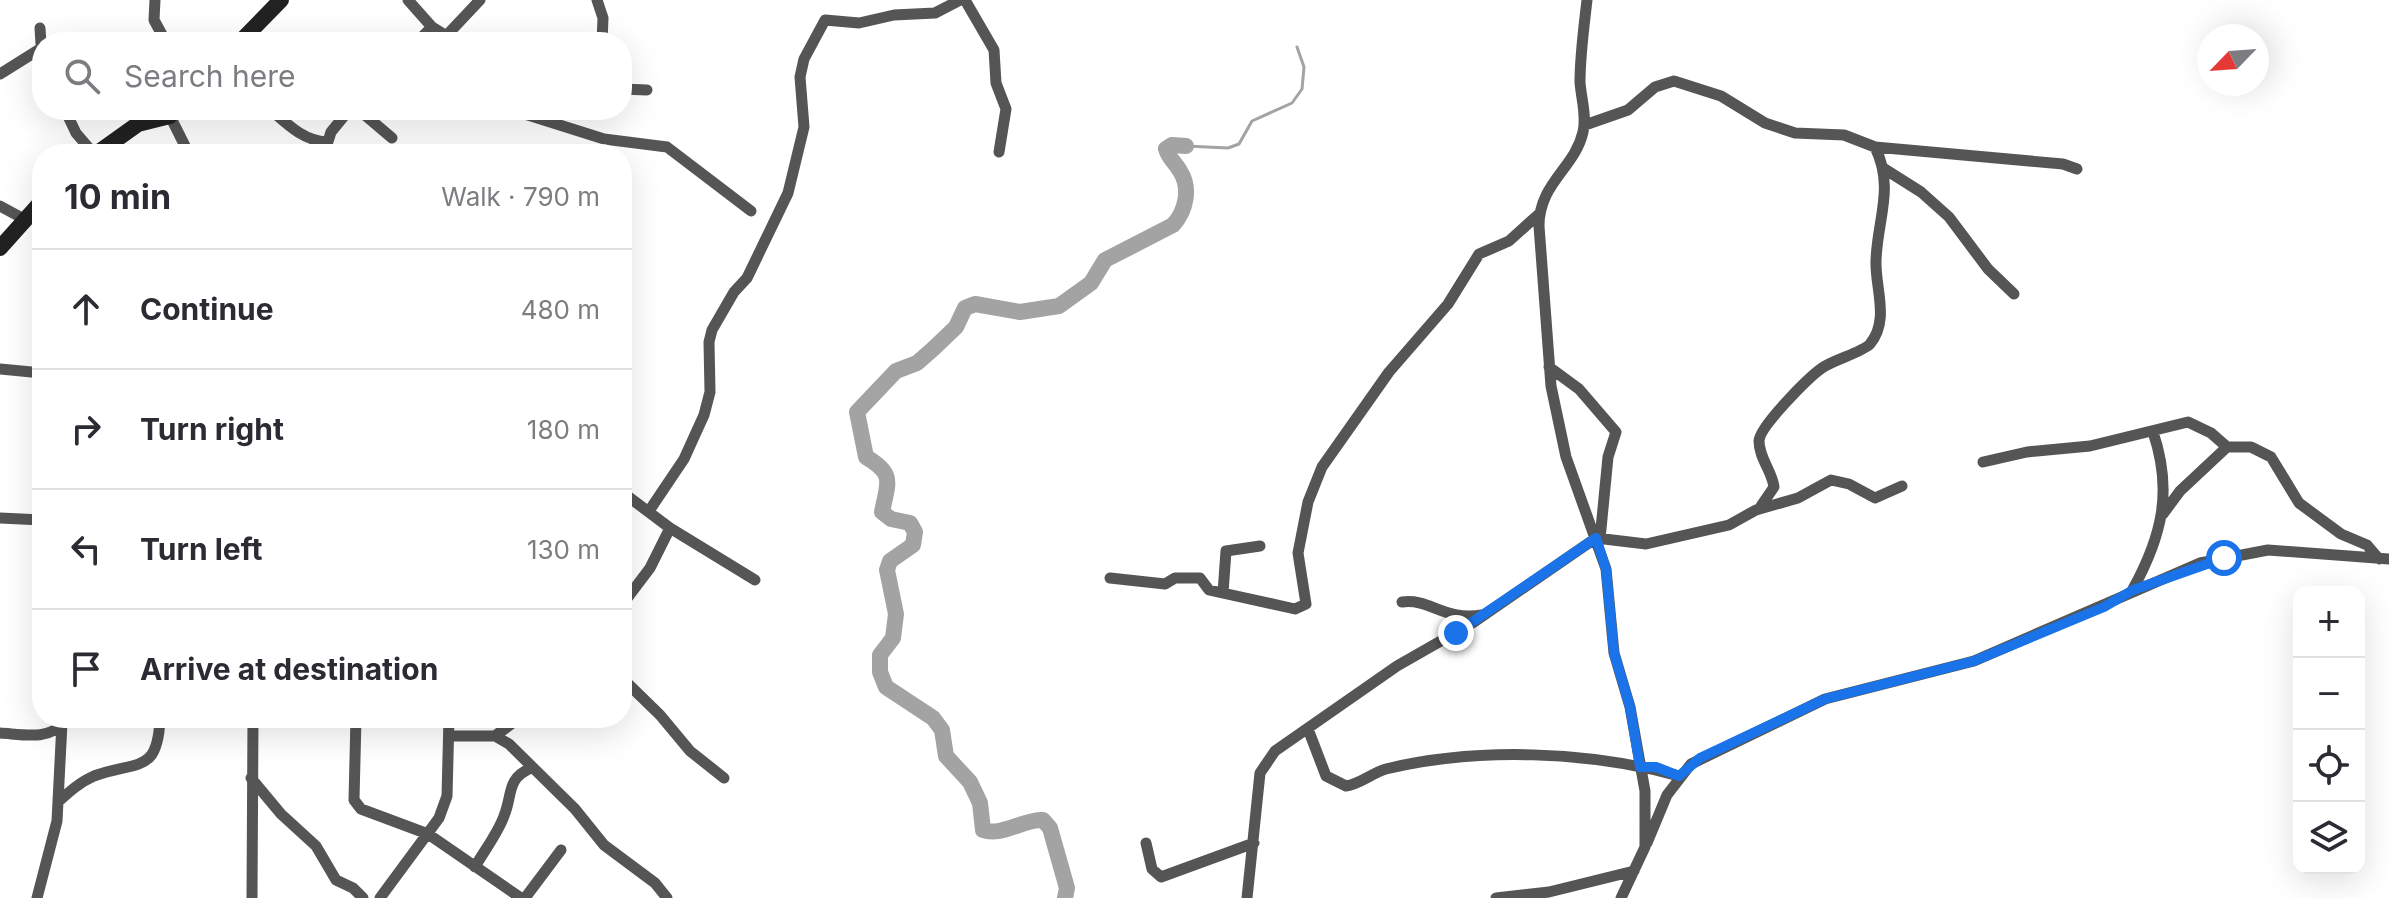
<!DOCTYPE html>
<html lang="en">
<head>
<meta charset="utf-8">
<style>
	body { margin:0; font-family:Inter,sans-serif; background:#f2f2f3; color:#2b2b33 }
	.controls { position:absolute; right:24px; bottom:24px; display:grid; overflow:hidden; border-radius:16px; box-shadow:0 8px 32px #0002 }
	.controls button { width:72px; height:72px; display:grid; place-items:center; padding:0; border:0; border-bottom:2px solid #e1e1e2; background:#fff; color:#2b2b33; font:40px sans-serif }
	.compass { position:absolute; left:2197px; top:24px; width:72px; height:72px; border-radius:50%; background:#fff; box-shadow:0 8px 32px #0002; rotate:245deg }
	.stop { position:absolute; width:24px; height:24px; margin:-18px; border:6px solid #1a73e8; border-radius:50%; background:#fff }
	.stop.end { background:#1a73e8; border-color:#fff; box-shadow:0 2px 8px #0008 }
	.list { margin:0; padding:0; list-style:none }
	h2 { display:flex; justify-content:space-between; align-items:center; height:104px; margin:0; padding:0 32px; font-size:34px }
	h2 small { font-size:26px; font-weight:400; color:#7c7c81 }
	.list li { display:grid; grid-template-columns:52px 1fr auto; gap:24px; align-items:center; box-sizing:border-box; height:120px; padding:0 32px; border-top:2px solid #e1e1e2 }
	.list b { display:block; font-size:30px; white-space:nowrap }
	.list em { font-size:26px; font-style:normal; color:#7c7c81 }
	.icon { flex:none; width:44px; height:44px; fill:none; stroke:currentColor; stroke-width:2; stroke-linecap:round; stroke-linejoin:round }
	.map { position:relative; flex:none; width:2389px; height:898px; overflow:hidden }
	.search { position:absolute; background:#fff; box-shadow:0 8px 32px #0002; left:32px; top:32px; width:600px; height:88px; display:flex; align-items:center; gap:20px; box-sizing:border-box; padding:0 28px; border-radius:32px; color:#7c7c81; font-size:30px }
	.panel { position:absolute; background:#fff; box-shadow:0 8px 32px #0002; left:32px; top:144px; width:600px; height:584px; border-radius:32px }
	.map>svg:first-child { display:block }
</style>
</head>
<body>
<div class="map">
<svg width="2389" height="898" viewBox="0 0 2389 898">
	<rect width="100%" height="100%" fill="#fff"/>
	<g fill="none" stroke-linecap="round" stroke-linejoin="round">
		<path stroke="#a3a3a3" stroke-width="3" d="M1186,146l42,2 11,-4 13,-23 40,-18 10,-14 2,-22 -7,-20"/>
		<path stroke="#a3a3a3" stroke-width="16" d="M1065,898l2,-10 -17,-60 -7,-8c-20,-1 -41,17 -60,10l-3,-27 -10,-21 -24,-26 -4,-26 -9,-12 -47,-31 -6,-15v-17l13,-17 3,-24 -9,-44 3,-9 23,-16 2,-13 -5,-9 -19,-4 -9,-7c6,-30 13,-38 -16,-55l-9,-45 39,-41 21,-8 16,-14 23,-22 9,-19 10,-4 45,8 39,-6 32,-23 14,-23 68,-35c13,-14 18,-37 7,-54 -5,-9 -11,-12 -14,-22l6,-4 14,1"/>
		<path stroke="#555" stroke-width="11" d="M155,0l-1,20 12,22
			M408,0l24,27 24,15
			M597,0l6,18 -1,24
			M965,0l29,50 2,33 10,26 -7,43
			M1587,0c-3,27 -7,55 -7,82 1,16 7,34 3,50 -8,36 -44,51 -44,94l12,160 15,71 40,112 8,84 16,54 15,84v56l-24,51
			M40,28l2,32
			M447,35l33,-35
			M417,42l15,-15
			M0,74l40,-25
			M622,89l25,1
			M65,110l11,23 18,21
			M271,110c17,15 33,31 56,32
			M359,110l33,28
			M512,110l92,29 63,8 84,64
			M170,116l19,38
			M1585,125l43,-15 27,-23 19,-6 47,15 44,27 30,10 49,2 31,12 188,17 14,5
			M324,154l7,-22 18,-22
			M1883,168l38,24 28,25 39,52 26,25
			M0,206l24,13
			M1549,367l30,22 37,43 -8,25 -8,82
			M0,369l42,4
			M1983,462l44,-10 63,-6 98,-24 23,11 16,14h24l20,10 28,46 42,31 26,11 12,14
			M622,492l48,36 85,52
			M1761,506l13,-19c-2,-16 -15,-29 -15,-46 0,-14 50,-64 63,-73 11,-8 41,-16 48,-24 20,-24 5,-56 6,-83 1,-41 19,-73 -1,-114
			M649,511l35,-52 20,-44 6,-23 -1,-50 3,-12 22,-38 13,-14 41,-85 16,-66 -4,-50 4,-18 21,-39 34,3 35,-8 41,-2 25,-13
			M2163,514l17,-23 47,-44
			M0,518l42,2
			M1110,578l55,6 10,-6h25l9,12 86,19 11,-5 -8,-51 10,-51 14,-35 67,-95 59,-68 31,-50 30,-13 30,-27
			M2133,589c29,-53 40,-98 20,-157
			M1223,593l3,-42 34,-5
			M1402,602c28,-4 41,19 80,13
			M622,605l28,-37 20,-40
			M622,678l38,37 30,36 34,27
			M356,718l-2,82 7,9 67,25 93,64
			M1308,729l18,47 20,10c14,-2 26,-13 40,-17 91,-22 204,-18 293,7
			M0,733c20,1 50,8 62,-10
			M449,736h46l14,8 66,65 29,36 51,38 12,15
			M495,736l24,-18
			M251,778l30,36 35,32 20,34 17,8 10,10
			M58,802c11,-10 22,-20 36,-26 43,-16 64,-1 66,-58
			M1146,843l6,26 9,8 93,-34
			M1647,843l20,-48 24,-31 134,-65 149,-38 226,-98 68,-13 121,9
			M475,867c9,-16 23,-34 29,-51 9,-22 2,-37 27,-48
			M37,898l20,-77 5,-98
			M252,898l1,-180
			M380,898l59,-80 8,-22 2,-78
			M525,898l36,-48
			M1247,898l13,-125 15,-22 122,-85 77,-44 122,-84 50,6 83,-19 27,-15 42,-12 33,-18 18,4 26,14 27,-12
			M1496,898l53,-6 85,-21"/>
		<path stroke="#222" stroke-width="16" d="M240,42l41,-42
			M96,154l42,-30 32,-8 5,-6
			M0,248l42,-47"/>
	</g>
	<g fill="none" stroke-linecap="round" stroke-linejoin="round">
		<path stroke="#1a73e8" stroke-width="10" d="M1456,633l140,-95 10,31 8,84 16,54 10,60h16l23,9 21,-18 125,-59 149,-38 130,-54 29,-17 91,-32"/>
	</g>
</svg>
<div class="controls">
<button>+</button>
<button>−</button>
<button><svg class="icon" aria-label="locate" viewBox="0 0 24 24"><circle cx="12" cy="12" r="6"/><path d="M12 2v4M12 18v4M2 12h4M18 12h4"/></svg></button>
<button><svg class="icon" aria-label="layers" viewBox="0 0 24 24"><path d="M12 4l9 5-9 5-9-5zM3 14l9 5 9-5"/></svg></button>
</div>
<svg class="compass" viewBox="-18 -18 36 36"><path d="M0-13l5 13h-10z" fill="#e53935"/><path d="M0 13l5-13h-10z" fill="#7c7c81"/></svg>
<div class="stop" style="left:2224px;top:558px"></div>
<div class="stop end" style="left:1456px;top:633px"></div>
<div class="search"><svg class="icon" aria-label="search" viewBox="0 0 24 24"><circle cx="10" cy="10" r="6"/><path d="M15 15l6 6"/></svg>Search here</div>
<section class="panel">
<h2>10 min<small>Walk · 790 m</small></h2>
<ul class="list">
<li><svg class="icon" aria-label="ahead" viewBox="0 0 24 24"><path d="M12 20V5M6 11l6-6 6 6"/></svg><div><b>Continue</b></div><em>480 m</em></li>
<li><svg class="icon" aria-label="right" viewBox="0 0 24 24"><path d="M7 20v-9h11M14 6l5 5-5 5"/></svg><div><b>Turn right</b></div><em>180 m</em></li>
<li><svg class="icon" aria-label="left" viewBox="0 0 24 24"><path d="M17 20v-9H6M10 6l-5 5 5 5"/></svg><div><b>Turn left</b></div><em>130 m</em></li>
<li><svg class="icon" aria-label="arrive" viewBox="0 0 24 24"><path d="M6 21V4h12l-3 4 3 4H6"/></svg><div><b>Arrive at destination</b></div></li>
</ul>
</section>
</div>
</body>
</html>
